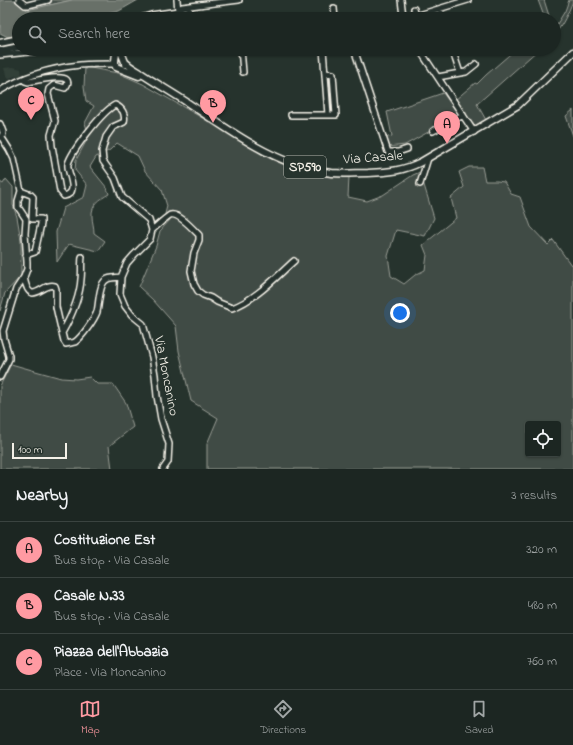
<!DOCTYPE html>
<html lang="en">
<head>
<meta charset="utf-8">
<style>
	body { margin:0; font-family:"Indie Flower",sans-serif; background:#252e2a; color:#f1f3f6 }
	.controls { position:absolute; right:12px; bottom:12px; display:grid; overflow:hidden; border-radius:4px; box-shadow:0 1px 3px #0004 }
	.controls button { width:36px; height:36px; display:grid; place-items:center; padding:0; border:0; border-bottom:1px solid #3a4340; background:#1c2622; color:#f1f3f6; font:20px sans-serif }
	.scale { position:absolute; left:12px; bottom:10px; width:55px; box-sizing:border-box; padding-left:4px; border:2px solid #f4f1e8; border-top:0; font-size:11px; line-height:14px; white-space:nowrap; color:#f4f1e8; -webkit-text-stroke:3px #26332d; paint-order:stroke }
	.you { position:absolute; left:400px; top:313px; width:14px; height:14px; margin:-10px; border:3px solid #fff; border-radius:50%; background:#1a73e8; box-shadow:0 0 0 6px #1a73e833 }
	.badge { display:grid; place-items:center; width:26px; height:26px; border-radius:50%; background:#ff9aa2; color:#111; font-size:13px; font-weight:700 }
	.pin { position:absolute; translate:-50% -33px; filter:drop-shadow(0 1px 2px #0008) }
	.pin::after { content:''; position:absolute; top:21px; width:14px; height:12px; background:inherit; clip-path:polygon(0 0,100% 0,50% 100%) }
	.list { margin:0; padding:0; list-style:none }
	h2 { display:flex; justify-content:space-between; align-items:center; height:52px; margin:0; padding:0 16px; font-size:17px }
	h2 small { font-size:13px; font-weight:400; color:#a0a5a5 }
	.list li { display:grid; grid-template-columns:26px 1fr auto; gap:12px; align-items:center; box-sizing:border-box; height:56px; padding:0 16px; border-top:1px solid #3a4340 }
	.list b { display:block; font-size:15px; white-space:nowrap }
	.list p { margin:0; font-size:13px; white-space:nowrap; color:#a0a5a5 }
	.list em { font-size:13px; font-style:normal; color:#a0a5a5 }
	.icon { flex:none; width:22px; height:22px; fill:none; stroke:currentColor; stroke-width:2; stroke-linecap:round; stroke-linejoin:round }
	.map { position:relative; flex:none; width:573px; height:469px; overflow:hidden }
	.search { position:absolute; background:#1c2622; box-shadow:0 1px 3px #0004; left:12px; right:12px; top:12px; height:44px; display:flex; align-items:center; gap:10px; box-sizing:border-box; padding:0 14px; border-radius:22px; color:#a0a5a5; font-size:15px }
	.sheet { height:220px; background:#1c2622 }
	nav { display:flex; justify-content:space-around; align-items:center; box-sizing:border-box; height:56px; border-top:1px solid #3a4340; background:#1c2622; font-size:11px; color:#a0a5a5 }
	nav a { display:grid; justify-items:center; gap:2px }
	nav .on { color:#ff9aa2 }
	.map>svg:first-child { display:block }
</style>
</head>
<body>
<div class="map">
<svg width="573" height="469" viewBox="0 0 573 469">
	<rect width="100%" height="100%" fill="#26332d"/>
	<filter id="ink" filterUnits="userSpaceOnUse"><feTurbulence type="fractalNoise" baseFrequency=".025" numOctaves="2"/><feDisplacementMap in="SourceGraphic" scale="8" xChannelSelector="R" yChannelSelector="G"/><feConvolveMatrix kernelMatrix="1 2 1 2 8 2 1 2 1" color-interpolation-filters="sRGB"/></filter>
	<g filter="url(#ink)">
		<path fill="#333f39" d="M13,67l8,2 1,8 -3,1 -1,-3 -11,4 -3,-11z"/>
		<path fill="#414b45" stroke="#9a9e96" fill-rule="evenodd" d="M53,0h19l-22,5 -1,-2 -3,1v2l-12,3 -1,-2h-2v-1l2,-1z
			M538,0h6l6,19h-5z
			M569,0h4v1c-5,12 -10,24 -19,34v-6l11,-18z
			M516,49h12l3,3 3,-3h5l-62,55 9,16 -9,6 -6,-3 -16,-23 20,-17 2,1 9,-9z
			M85,67l33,6 25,11 103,59 85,32 18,2 -1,20 19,4 16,-6 30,-20 7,-3 14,46 -9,18 -29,-6 -8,26 3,20 13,8 11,-9 10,-5 2,-15 -4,-10 33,-27 -5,-20 13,-11 -5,-15 10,-5h13l3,14h12l7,1 7,12 9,3 11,30 17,18 5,-5 18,25 2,-1v205h-366v-25l11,-26 -27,-17 -12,-50 -3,-25 -23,-26 -14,-13 17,-41 4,-15 10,-11 -5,-6 2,-8 -5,-16 -17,-19 -7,-15 -21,-13 -7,7 -14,7 -6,10 17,21 2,6c-9,5 -18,11 -17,22 0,6 2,10 2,17l11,8 -7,10 -29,-7 -12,18 -1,-30 7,-24 21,-11 3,-12 -12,-15 1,-10 13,-24 -4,-13 9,-17 -8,-5 -2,-14zM528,424h30v30h-30z
			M443,93l16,22 -54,30 -17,2 -4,-9 8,-2 -5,-24z
			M573,110v26l-7,-20z
			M6,179l7,8v18l4,12 4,23v36l-16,17 -5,18v-129l3,2z
			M11,364l28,8 22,6 15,1 14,-2 7,7h16l13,19 7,24 -24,19 3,23h-112v-83z"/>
		<path fill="#676f68" stroke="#9fa39b" d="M0,0h15l12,10 45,-10h66l-19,11 -32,8h-68v16l-11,2 -8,-4z"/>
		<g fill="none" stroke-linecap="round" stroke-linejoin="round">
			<defs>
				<path id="minor" d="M19,0l6,5h3l20,-5
					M177,0l1,11 3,3 2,5
					M401,0l2,16
					M188,7l2,12
					M334,8l1,11
					M414,9l2,7
					M440,9l3,10
					M409,18l59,-18
					M138,19l13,-4 27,-4 4,-4 57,-7
					M241,49l2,23
					M354,49l34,103h10l9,-3
					M419,49l55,83
					M0,55l58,-6
					M325,73l8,1 3,41h-8
					M460,73l6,-1 10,-8
					M438,77l22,-4 -8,-24
					M24,79l1,2 3,1c6,-1 51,-12 37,6l-11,-3 -5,4 -1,5 7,27 -4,14 1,11 8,45 4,5c17,-3 2,-24 4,-32 4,-14 35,-53 47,-59 7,3 11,9 9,17l-11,5 -7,10 -4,14 1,10 12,17 7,19 27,23 3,10 -2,9 -16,16 -7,8 -6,14 -1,17 5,12 7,9 11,9 9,33 3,18 2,21 4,23 8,25 -1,18 -5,7
					M0,91c23,-15 53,-23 80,-26 12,-1 23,-1 35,-1
					M291,115h37l-5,-66
					M0,124l3,8 -1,6
					M433,131l30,-16
					M0,137l2,1 7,11 5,10 7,32 -3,10v6l8,12 -1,15 2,28v7l-3,8 -8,12 -13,42 1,8 5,17v3l-9,18
					M420,184l8,-26
					M21,191l10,4 2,2 -1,22h9v5l-6,28 -9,3
					M152,230c6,-5 12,-11 18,-15 8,-3 23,14 29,20v5l-5,13 -3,18 3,13 4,7 5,4 8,3 6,4 15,6c23,-8 44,-31 62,-47
					M24,277c6,33 19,4 31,9l1,3v18l6,26c9,-16 18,-35 19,-54 1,-7 0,-15 1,-22
					M62,333l2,8 2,3c3,-1 6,-1 9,-2 7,-5 19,-22 22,-30 2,-8 2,-28 9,-32 4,-3 11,-2 15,-3"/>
				<path id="major" d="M0,43l19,-4
					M116,49c1,6 -3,13 0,18l23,9
					M120,49l5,13v2
					M0,51l19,-4
					M125,62c5,5 11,8 17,12 15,10 31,19 46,29 44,29 90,64 144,70 12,1 24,0 36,0 21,-1 35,-2 53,-11l97,-57 55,-53"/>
			</defs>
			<use href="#minor" stroke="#f4f1e8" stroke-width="8"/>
			<use href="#major" stroke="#f4f1e8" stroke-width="9"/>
			<use href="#minor" stroke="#26332d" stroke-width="5"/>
			<use href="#major" stroke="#26332d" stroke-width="6"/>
		</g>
	</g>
	<g text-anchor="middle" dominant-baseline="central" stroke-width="4" stroke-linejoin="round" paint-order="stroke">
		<rect fill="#26332d" stroke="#b6b8b0" stroke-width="1" x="284" y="156" width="42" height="22" rx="3"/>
		<g font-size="13" font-weight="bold" fill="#f4f1e8">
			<text x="305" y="167">SP590</text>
		</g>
		<g font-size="14" fill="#f4f1e8" stroke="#26332d">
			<text transform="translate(373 158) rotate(-4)">Via Casale</text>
			<text transform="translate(166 376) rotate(79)">Via Moncanino</text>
		</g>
	</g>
</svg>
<div class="controls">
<button><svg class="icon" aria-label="locate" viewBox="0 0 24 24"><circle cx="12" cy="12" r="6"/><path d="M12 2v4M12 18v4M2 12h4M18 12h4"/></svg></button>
</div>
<div class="scale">100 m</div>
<div class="you"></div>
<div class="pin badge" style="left:447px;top:144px">A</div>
<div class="pin badge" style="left:213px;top:123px">B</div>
<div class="pin badge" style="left:31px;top:120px">C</div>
<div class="search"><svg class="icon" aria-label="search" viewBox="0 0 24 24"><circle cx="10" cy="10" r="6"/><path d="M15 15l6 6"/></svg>Search here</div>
</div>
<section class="sheet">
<h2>Nearby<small>3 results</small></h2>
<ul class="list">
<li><span class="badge">A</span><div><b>Costituzione Est</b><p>Bus stop · Via Casale</p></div><em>320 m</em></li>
<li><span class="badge">B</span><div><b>Casale N.33</b><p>Bus stop · Via Casale</p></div><em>480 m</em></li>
<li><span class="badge">C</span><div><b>Piazza dell'Abbazia</b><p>Place · Via Moncanino</p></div><em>760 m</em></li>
</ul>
</section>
<nav>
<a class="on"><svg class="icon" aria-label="map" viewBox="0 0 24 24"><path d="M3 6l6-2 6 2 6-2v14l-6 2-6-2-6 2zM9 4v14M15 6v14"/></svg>Map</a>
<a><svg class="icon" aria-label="directions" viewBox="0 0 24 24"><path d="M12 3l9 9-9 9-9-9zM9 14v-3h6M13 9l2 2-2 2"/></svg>Directions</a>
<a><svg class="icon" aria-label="saved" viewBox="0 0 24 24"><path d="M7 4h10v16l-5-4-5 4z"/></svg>Saved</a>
</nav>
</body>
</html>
